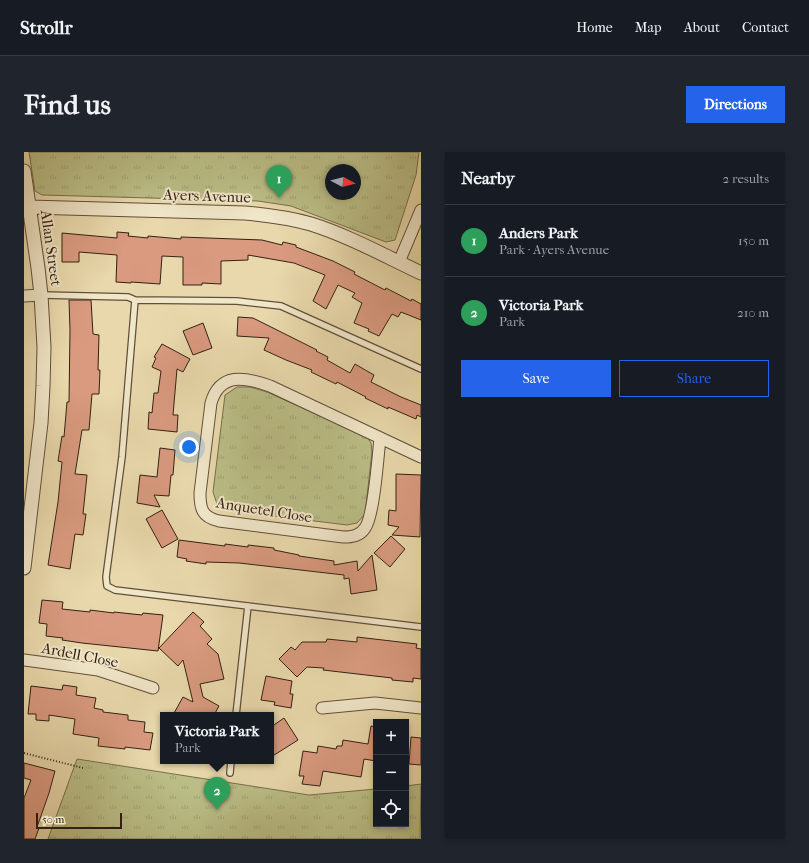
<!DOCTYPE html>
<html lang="en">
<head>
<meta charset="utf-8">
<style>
	body { margin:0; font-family:"IM FELL French Canon",serif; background:#20242c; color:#f1f3f6 }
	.controls { position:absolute; right:12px; bottom:12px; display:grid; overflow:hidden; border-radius:0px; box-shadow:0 2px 6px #0003 }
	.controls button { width:36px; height:36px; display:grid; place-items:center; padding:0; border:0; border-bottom:1px solid #363941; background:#171b24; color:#f1f3f6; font:20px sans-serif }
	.compass { position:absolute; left:301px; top:12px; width:36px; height:36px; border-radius:50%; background:#171b24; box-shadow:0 2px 6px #0003; rotate:97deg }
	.scale { position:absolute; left:12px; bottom:10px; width:86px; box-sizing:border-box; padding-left:4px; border:2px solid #342113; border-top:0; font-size:11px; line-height:14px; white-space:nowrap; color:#342113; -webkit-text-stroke:3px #f0e6c8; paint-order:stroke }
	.you { position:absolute; left:165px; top:295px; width:14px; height:14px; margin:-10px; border:3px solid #fff; border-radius:50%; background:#1a73e8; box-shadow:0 0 0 6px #1a73e833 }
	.badge { display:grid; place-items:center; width:26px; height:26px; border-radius:50%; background:#2563eb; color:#fff; font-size:13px; font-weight:700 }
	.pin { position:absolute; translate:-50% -33px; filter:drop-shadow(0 1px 2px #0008) }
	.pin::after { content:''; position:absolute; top:21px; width:14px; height:12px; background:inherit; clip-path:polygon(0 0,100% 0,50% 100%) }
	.popup { position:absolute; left:136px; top:560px; width:114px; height:52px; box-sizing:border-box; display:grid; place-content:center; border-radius:0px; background:#171b24; filter:drop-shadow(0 1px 3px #0005); font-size:13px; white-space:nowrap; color:#9ea1a6 }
	.popup b { font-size:15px; color:#f1f3f6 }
	.popup::after { content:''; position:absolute; left:50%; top:100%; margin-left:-8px; border:8px solid transparent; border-top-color:#171b24 }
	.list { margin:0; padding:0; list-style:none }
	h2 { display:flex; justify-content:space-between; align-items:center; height:52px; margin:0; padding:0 16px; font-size:17px }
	h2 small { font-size:13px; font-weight:400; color:#9ea1a6 }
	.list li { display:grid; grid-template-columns:26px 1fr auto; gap:12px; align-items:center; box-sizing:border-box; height:72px; padding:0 16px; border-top:1px solid #363941 }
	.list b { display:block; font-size:15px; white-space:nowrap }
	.list p { margin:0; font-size:13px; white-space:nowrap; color:#9ea1a6 }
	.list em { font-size:13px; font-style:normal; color:#9ea1a6 }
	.actions { display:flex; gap:8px; padding:12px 16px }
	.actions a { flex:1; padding:9px 0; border:1px solid #2563eb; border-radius:0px; text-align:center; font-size:14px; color:#2563eb }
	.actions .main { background:#2563eb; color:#fff }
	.icon { flex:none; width:22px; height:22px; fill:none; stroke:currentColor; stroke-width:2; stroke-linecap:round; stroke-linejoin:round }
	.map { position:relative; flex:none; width:397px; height:687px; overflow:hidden; border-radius:0px }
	header { display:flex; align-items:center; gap:24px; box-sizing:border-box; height:56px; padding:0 20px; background:#171b24; border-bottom:1px solid #363941 }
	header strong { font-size:19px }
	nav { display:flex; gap:22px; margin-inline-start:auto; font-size:14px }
	.intro { display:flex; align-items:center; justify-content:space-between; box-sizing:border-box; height:96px; padding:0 24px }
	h1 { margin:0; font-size:28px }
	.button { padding:10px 18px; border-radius:0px; background:#2563eb; color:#fff; font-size:14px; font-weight:700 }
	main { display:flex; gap:24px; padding:0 24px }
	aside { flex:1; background:#171b24; border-radius:0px; box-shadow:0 2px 6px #0003 }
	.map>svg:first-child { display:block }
</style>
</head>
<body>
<header>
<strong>Strollr</strong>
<nav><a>Home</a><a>Map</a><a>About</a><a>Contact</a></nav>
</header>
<div class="intro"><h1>Find us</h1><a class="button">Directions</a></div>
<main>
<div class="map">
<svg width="397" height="687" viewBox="0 0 397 687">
	<defs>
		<pattern id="park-tufts" width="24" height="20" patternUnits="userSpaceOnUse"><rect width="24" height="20" fill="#babd86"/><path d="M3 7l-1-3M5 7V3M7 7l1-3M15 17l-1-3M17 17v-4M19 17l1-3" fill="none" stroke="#a0a273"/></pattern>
	</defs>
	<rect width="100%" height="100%" fill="#e8d8ab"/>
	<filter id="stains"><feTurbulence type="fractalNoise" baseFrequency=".005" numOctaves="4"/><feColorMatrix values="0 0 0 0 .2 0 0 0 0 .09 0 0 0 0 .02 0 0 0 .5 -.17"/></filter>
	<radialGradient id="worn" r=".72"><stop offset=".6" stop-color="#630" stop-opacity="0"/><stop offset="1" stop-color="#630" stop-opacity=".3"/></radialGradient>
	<path fill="url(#park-tufts)" stroke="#776f4c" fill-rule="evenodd" d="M5,0h390l-3,23 -21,65 -9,2 -95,-36 -33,-5 -216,-6 -7,-4zM307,18h24v24h-24z
		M213,235h13l17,5 100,45 4,6 1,9 -7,62 -8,9 -10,2 -121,-15 -9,-6 -4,-12 12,-97z
		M53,607l232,36 67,-6v35h30v-38l15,-2 -1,55h-372z"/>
	<path fill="#d99a7f" stroke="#342113" d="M93,80l12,1 -1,3 20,2v-2l33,3v-2l81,3 20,5 1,-3 13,3v2l37,14 22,11 -1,2 31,16 1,-2 25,13 1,-2 9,5v16l-20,-8 -3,5 -6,-3 -13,22 -11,-5 1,-2 -15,-6 8,-20 -10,-6 3,-4 -17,-8 -12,24 -13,-8 12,-26 -31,-12 -46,-8v5l-27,1v23l-19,-1v2h-19v-28l-21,-1 -2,28 -29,-2v1l-15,-1 1,-27 -38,-3v10h-17v-29l55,5z
		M45,148h22l2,34 6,1 -1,35h2l-1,24h-7l-3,36h-7l-7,44 12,1 -4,39h3l-3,21 -8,-1 -5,35 -22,-4 10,-63 4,-40 -4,-1 4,-25 2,1 3,-35h2l1,-72z
		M214,165l15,1 64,32 -1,1 12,6 -1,3 23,13 5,-9 19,11 -3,7 30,15 20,8v12l-4,-2 -1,4 -28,-12v2l-23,-11 1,-1 -29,-15 -1,2 -25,-12 1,-2 -26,-10 -22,-10 5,-12 -32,-2z
		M179,171l9,25 -19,7 -10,-24z
		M138,192l28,15 -7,13 -6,-3 -4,46h5l-1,17 -29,-3 1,-17 3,1 2,-20h4l3,-22 -9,-4 4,-9 -2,-1z
		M136,296l15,2 -2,25h-2l-2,21 -15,-1 6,12 -23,-4 3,-28 17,2z
		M372,322l25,1 -1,62 -28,-2 7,-8 -11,-2 1,-15 7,1z
		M138,358l16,29 -16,9 -16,-29z
		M367,384l14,13 -15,18 -16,-14z
		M155,388l46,6v-2l23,3v-2l26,3v2l25,5v1l35,5v4l23,-4 1,10 14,-16 5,35 -26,4 -2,-16 -5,1v-4l-105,-12 -33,-1v2l-20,-3 1,-2 -10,-2z
		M18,448l21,2 -1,7 28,3v-2l24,3v-1l28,3 1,-2 20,2 -5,36 -76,-8 -20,-3 1,-2 -17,-2 1,-12 -8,-1z
		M169,460l11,10 -4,4 12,13 -5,5 11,10 6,25 -24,5 3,13 16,9 -5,9h-41l10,-18 10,5 -10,-42 -5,6 -19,-18z
		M333,485l60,7 -1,4 5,1v30l-8,-1v4l-21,-2v-2l-69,-8 1,-2 -17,-1 -10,10 -18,-18 12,-12 4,3 7,-8h24l1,-3 30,3z
		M242,524l26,5 -2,13h3l-2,14 -17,-3 1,-3 -14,-2z
		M39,533l14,2 -1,8 20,3 -2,10 9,2v2l25,3v5l17,2 -1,10 9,1 -3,17 -25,-3v2l-27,-3 1,-8 -26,-4 2,-15 -26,-4v6l-13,-1v-6h-8l3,-28 31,4z
		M260,566l14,22 -27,17v-30z
		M347,574l5,1v34l-12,-2 -3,18 -38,-6 -3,15 -18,-2 2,-8h-5l4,-25 14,2 1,-7 18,3 1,-3h5l1,-6 25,4z
		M387,585l10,1v27l-12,-1z
		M0,611l31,8 -6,22 -12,34 2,1 -4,11h-11v-41l7,-18 -7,-2z"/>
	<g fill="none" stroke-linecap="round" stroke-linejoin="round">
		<defs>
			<path id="service" d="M18,143l86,2 7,3 102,1 44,5 140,63
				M111,148l-13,157 -16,120 1,9 8,4 306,37
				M212,563l12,-109
				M206,621l1,-12"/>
			<path id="minor" d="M375,110l22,-52
				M0,144l17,-1
				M356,286c-2,18 -6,78 -15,90 -5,8 -13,9 -22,9l-124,-16c-17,-4 -19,-12 -19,-28l11,-90c9,-31 34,-26 59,-17l151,71
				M0,508l74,10 55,18
				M298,556l53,-5 46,5"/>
			<path id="tertiary" d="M0,19l14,97 3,27 3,52 -1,39 -2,37 -17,145
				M5,55l216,6c22,2 45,5 66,11 38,12 74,32 110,49"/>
		</defs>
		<use href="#service" stroke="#614f39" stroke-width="8"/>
		<use href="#minor" stroke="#614f39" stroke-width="13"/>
		<use href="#tertiary" stroke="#614f39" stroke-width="15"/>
		<path stroke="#342113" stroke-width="2" stroke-dasharray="1 2" stroke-linecap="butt" d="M0,601l59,15"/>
		<use href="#service" stroke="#f0e6c8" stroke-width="5.5"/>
		<use href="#minor" stroke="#f0e6c8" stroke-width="11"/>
		<use href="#tertiary" stroke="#f0e6c8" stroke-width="13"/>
	</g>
	<g text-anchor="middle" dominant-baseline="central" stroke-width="4" stroke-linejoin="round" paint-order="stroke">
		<g font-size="15" fill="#342113" stroke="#f0e6c8">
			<text transform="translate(183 44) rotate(2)">Ayers Avenue</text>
			<text transform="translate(27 96) rotate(82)">Allan Street</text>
			<text transform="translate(240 358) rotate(9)">Anquetel Close</text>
			<text transform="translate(56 503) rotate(11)">Ardell Close</text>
		</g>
	</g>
	<rect width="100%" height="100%" filter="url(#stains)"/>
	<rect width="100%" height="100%" fill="url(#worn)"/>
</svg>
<div class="controls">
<button>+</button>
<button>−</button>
<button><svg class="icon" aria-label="locate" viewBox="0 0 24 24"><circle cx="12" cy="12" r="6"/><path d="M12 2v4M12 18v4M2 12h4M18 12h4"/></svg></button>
</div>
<svg class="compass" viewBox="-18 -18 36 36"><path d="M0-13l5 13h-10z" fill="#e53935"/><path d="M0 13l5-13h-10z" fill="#9ea1a6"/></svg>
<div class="scale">50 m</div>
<div class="you"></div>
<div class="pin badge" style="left:255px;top:46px;background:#2e9e5b">1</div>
<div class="pin badge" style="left:193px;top:658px;background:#2e9e5b">2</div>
<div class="popup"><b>Victoria Park</b>Park</div>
</div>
<aside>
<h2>Nearby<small>2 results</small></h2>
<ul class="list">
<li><span class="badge" style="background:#2e9e5b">1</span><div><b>Anders Park</b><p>Park · Ayers Avenue</p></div><em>150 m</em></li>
<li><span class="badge" style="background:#2e9e5b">2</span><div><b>Victoria Park</b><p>Park</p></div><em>210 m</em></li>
</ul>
<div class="actions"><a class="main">Save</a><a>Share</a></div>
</aside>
</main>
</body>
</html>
